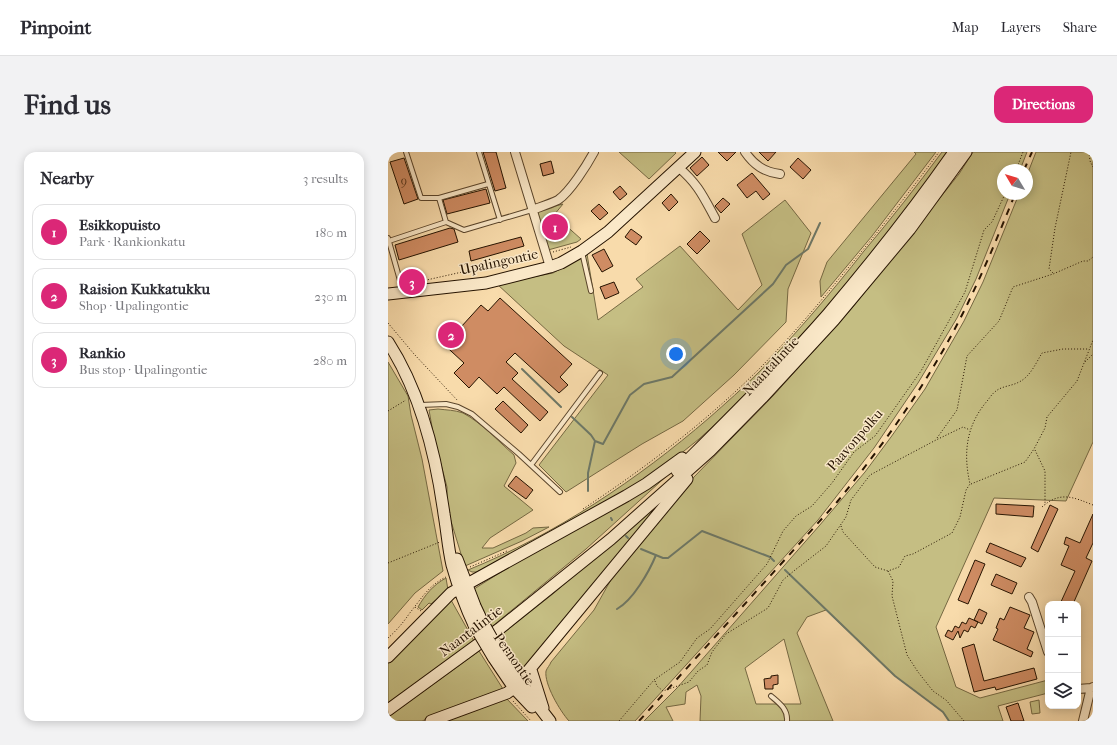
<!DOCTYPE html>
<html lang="en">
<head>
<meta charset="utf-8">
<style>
	body { margin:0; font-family:"IM FELL French Canon",serif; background:#f2f2f3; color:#2b2b33 }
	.controls { position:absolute; right:12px; bottom:12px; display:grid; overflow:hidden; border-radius:8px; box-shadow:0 2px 10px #0003 }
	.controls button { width:36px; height:36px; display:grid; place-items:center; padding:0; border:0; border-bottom:1px solid #e1e1e2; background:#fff; color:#2b2b33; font:20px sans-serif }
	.compass { position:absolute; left:609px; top:12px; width:36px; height:36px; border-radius:50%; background:#fff; box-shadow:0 2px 10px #0003; rotate:308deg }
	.you { position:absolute; left:288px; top:202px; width:14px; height:14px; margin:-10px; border:3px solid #fff; border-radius:50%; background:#1a73e8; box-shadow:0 0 0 6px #1a73e833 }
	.badge { display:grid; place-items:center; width:26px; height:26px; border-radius:50%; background:#db2777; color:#fff; font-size:13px; font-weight:700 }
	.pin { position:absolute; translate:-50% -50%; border:2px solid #fff; box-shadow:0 1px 4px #0006 }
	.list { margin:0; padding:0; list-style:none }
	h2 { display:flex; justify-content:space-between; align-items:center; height:52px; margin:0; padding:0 16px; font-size:17px }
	h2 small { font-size:13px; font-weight:400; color:#7c7c81 }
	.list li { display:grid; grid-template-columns:26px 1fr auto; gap:12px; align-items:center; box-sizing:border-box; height:56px; margin:0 8px 8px; padding:0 8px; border:1px solid #e1e1e2; border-radius:12px }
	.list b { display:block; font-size:15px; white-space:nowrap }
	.list p { margin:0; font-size:13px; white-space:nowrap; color:#7c7c81 }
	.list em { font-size:13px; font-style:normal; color:#7c7c81 }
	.icon { flex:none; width:22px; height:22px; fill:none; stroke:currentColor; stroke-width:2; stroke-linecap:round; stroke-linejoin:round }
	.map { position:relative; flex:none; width:705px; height:569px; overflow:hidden; border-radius:12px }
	header { display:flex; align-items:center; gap:24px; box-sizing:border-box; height:56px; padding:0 20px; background:#fff; border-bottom:1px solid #e1e1e2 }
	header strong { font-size:19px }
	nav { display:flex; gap:22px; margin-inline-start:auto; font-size:14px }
	.intro { display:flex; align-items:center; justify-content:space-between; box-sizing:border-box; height:96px; padding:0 24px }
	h1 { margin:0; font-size:28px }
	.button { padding:10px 18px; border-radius:12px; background:#db2777; color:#fff; font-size:14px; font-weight:700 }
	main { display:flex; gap:24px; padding:0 24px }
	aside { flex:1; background:#fff; border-radius:12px; box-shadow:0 2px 10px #0003 }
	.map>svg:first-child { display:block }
</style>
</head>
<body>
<header>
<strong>Pinpoint</strong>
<nav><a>Map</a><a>Layers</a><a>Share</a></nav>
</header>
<div class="intro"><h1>Find us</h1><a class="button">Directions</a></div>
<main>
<aside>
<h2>Nearby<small>3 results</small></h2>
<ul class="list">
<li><span class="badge">1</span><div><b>Esikkopuisto</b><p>Park · Rankionkatu</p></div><em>180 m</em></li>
<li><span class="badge">2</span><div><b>Raision Kukkatukku</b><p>Shop · Upalingontie</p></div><em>230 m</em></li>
<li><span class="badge">3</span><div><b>Rankio</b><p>Bus stop · Upalingontie</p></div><em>280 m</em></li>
</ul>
</aside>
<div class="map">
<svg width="705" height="569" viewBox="0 0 705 569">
	<rect width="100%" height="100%" fill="#f8dbab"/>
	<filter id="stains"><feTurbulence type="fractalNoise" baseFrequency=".005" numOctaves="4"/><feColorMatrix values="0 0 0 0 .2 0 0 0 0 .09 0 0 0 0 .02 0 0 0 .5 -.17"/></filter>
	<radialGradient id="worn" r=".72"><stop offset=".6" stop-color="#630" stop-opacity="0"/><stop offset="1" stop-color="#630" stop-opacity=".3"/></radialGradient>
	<path fill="#c5be83" stroke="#756842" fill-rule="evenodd" d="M231,0h56l1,1 -27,26z
		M526,0h22l-64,84 -51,61 -1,-16 7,-19 89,-108z
		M554,0h6l-50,68 -69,85 -68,73 -42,43 -20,18 -20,16 -37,26 -165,91h-5l-4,-2c88,-36 169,-90 241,-152 17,-15 34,-30 50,-46 37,-38 72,-79 105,-121 27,-32 53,-65 78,-99z
		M585,0h54l-7,18h-17v24h7l-34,85 -19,39 -39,65 -44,65 -56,72 -183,201h-66c-9,-10 -25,-37 -23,-50 1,-3 4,-6 5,-9l43,-52 19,-34 81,-99 79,-81 79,-88 107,-134z
		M648,0h57v290l-27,59 -72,-3 -58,129 20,60 24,11 68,-18v13l-50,13 5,15h-54l-6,-9 -48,-36 -69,-66 -19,7 -10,16 36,88h-133l1,-25 -4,-11 -11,7 -1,12 -19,3 7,14h-29l33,-33 142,-162 46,-54 26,-35 34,-48 39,-68 19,-39 36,-88h8v-19zM396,487l17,65h-45l-11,-36z
		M397,48l26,33 -23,56 -2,33 -52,53 -51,46 -41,23 -76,48 -27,-27 69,-90 -44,-29 -67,-62 56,-11 34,-19 11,66 45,-33 -7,-8 44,-33 58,64 24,-25 -20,-51z
		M175,52l-9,11 27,24 -4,3 -29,8 -11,-39z
		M0,210l20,34 3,19 11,44 21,112 -28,22 -27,31z
		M50,257c8,1 17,1 25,4 19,10 35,28 51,42l2,8 -12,23 29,24 -43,28 -8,10h11l33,-15 7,-5 16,-1 -27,14 -57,25 -4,-12 -14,-46v-21l-13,-49 -5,-28z
		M282,321l-84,76 -97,80 -16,-39 1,-1 51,-32z
		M285,336l-152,185h-3l-22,-34 58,-46z
		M58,426l2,12 -17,14 -2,-1 -7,7 -4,-3c7,-12 15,-22 28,-29z
		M63,448l23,41 -86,62v-42z
		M91,499l24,38 -81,32h-34v-4z
		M118,546l22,23h-85z
		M651,548l1,13 -8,1 -2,-12z"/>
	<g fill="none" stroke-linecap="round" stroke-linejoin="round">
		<path stroke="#6d7867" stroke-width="2" d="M134,217l39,38
			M184,265l19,18 4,6
			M200,339v-18l7,-32 8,3 27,-49 14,-11 28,-7 101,-93 13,-19 22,-16 12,-26
			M223,366l1,2
			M238,384l2,2
			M253,397l22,9h5l34,-27 68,26 4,4
			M397,418l110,106 48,36 6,9
			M229,457c16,-9 32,-37 39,-54"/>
	</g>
	<path fill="#cf8c63" stroke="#251300" d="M95,0h13l10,36 -11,3z
		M330,0h18l-9,9z
		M371,0h17l-8,9z
		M314,5l7,8 -12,11 -7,-8z
		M16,6l14,41 -14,5 -14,-42z
		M410,6l13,12 -8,9 -13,-12z
		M163,9l3,12 -11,3 -3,-12z
		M364,21l18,21 -7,6 -7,-9 -9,7 -10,-13z
		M232,34l7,8 -7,6 -7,-8z
		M98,37l4,14 -43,11 -4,-14z
		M283,42l7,8 -9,9 -7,-8z
		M335,46l7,6 -9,9 -6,-7z
		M211,52l9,9 -8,7 -9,-9z
		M62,76l4,1 4,13 -59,18 -4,-15z
		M243,77l11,8 -6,8 -11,-8z
		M312,79l10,10 -13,13 -10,-10z
		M133,85l3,9 -53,15 -2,-10z
		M216,97l9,17 -11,6 -10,-17z
		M226,130l5,11 -14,6 -5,-12z
		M112,146l72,66 -12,13 8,8 -9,8 -44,-40 -9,9 12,11 -6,6 36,33 -8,9 -36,-34 -7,7 -18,-17 -10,11 -15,-15 10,-10 -25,-23 17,-18 5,5 20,-22 7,6z
		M115,249l25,24 -7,8 -26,-24z
		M128,324l17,14 -7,9 -18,-13z
		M608,352l38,2 -1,11 -37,-3z
		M662,353l8,4 -20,43 -7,-4z
		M705,362v29l-7,15 6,3 -19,43h-13l15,-33 -14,-6 8,-19 -5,-2 2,-7 14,6z
		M602,391l36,15 -5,9 -35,-15z
		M587,408l10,4 -17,40 -10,-4z
		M608,422l21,9 -5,11 -21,-9z
		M622,455l20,8 -6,13 10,4 -7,17 6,3 -2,5 -38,-17 5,-11 -2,-1 4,-10 4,2z
		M591,457l8,4 -5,11 -8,-4z
		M581,466l9,4 -3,6 -4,-2 -3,6 -4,-2 -4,8 -2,-7 -5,9 -8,-4 3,-6 4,2 3,-6 4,2 3,-6 4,2z
		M586,492l10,37 50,-13 3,11 -41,11 -1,-3 -21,5 -12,-44z
		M390,523v9l-5,1v4h-8l-1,-10 7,-1v-2z
		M630,551l6,18h-13l-5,-14z"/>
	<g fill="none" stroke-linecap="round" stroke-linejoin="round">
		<defs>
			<path id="lane" d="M18,0l15,46h18l7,24
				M91,0l21,68
				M51,46l49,-14
				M0,86l13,46
				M1,89l57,-19 18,8 68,-20
				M194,100l9,39
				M32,253l26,-1 12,3 14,7 47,40 41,38
				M143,313l69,-92
				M383,544c8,7 17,13 16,25"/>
			<path id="street" d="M127,0l35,115
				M357,0c9,13 19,20 35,22
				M290,15c20,17 25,29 37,51
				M144,58c8,-3 18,-6 26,-10 12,-8 29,-35 36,-48
				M641,445l3,5 16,50
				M690,537l13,-1
				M695,569l8,-33 2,-1"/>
			<path id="secondary" d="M0,142l98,-11 64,-16 11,-4 21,-12 26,-19 87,-80
				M0,190c33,51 48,113 56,172 3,17 4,34 8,51 6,21 13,41 22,60
				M289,319c51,-51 103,-102 151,-157 44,-52 87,-106 126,-162
				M69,407l18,47 7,15
				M112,501l20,29 30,39
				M0,505l63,-64 175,-97 20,-12 36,-26
				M105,505l21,31 18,19
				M143,518l12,38
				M0,558l111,-81 112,-90 99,-88 52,-53 72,-78 76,-91 56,-77
				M43,569l76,-28 7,-5 173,-209"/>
		</defs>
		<use href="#lane" stroke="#5a452b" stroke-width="6"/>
		<use href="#street" stroke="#5a452b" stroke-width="10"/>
		<use href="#secondary" stroke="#251300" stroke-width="13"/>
		<path stroke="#251300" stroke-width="1" stroke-dasharray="1 2" stroke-linecap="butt" d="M701,0l1,9 3,6
			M628,18l7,-18
			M165,100l18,-5
			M665,121l-4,-4 6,-41 16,-76
			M34,129l116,-26
			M0,171l26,31 44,47
			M697,210l8,-8
			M0,259l18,-11
			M549,286l20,-28 10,-54 32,-35 14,-34 40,-13 30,-13h5l5,-4
			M647,298l10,21v34
			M583,332l54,-22 9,-13 11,-21 2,-11 30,-36 16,-41
			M654,355c18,-16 31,-10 51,-2
			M195,357c62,-41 120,-85 173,-137 29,-29 56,-60 82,-92 35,-42 69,-84 101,-128
			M453,374l2,6 32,35 13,4
			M0,411l52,-21
			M82,415l37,-16
			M27,455l6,4
			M0,486c8,-7 15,-15 21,-24 12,-15 20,-29 37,-37
			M658,508l2,5
			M267,529l2,5 6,5 26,-9 9,-11 9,-6 5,-13 14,-18 42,-26 15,-28 12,-10 31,-24 20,-29 5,-17 19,-25 66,-35 27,-13 7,3
			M125,549l18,20
			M231,569l35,-41 26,-18 17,-24 13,-9 57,-65 16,-33 13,-15 16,-10 20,-23 22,-31 21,-16 46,-65 44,-79 19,-62 8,-8 13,-28
			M576,569l-18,-21 -13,-9 -15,-19 -11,-17 -15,-59 1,-15 -5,-10 11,-4 6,-11 8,-2 39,-21 8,-16 6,-27 4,-6c-7,-31 -4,-59 18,-84 2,-3 5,-7 8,-9 6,-5 16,-5 23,-9 11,-5 17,-19 23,-29l21,-4h26"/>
		<use href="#lane" stroke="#fae8c8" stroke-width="4"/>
		<use href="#street" stroke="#fae8c8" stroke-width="8"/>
		<use href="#secondary" stroke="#fae8c8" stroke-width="11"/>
		<path stroke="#251300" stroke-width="2" stroke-dasharray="7 7" stroke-linecap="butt" d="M636,18l8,-18
			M251,569l198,-219c48,-59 92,-121 126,-189 19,-38 36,-79 52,-119"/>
		<defs>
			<path id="secondary-bridge" d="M94,469l18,32
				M86,473l19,32"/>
		</defs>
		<use href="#secondary-bridge" stroke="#251300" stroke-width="13" stroke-linecap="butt"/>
		<use href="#secondary-bridge" stroke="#fae8c8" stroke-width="11"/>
	</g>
	<g text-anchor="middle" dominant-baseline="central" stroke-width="3" stroke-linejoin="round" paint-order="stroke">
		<g font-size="12" fill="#503119">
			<text x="16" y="29">9</text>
		</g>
		<g font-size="14" fill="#251300" stroke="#fae8c8">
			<text transform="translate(111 110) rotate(-12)">Upalingontie</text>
			<text transform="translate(383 214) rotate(-47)">Naantalintie</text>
			<text transform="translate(467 288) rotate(-49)">Paavonpolku</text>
			<text transform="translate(83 479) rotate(-37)">Naantalintie</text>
			<text transform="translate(126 507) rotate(55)">Pernontie</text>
		</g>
	</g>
	<rect width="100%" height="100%" filter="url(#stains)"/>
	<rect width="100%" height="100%" fill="url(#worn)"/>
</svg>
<div class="controls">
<button>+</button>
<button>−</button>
<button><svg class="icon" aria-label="layers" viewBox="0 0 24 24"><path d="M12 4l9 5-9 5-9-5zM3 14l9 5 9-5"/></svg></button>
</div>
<svg class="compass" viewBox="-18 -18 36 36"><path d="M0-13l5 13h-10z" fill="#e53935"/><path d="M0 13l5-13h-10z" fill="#7c7c81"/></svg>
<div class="you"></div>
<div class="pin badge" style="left:167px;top:75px">1</div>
<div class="pin badge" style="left:63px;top:183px">2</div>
<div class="pin badge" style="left:24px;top:130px">3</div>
</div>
</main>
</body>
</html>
